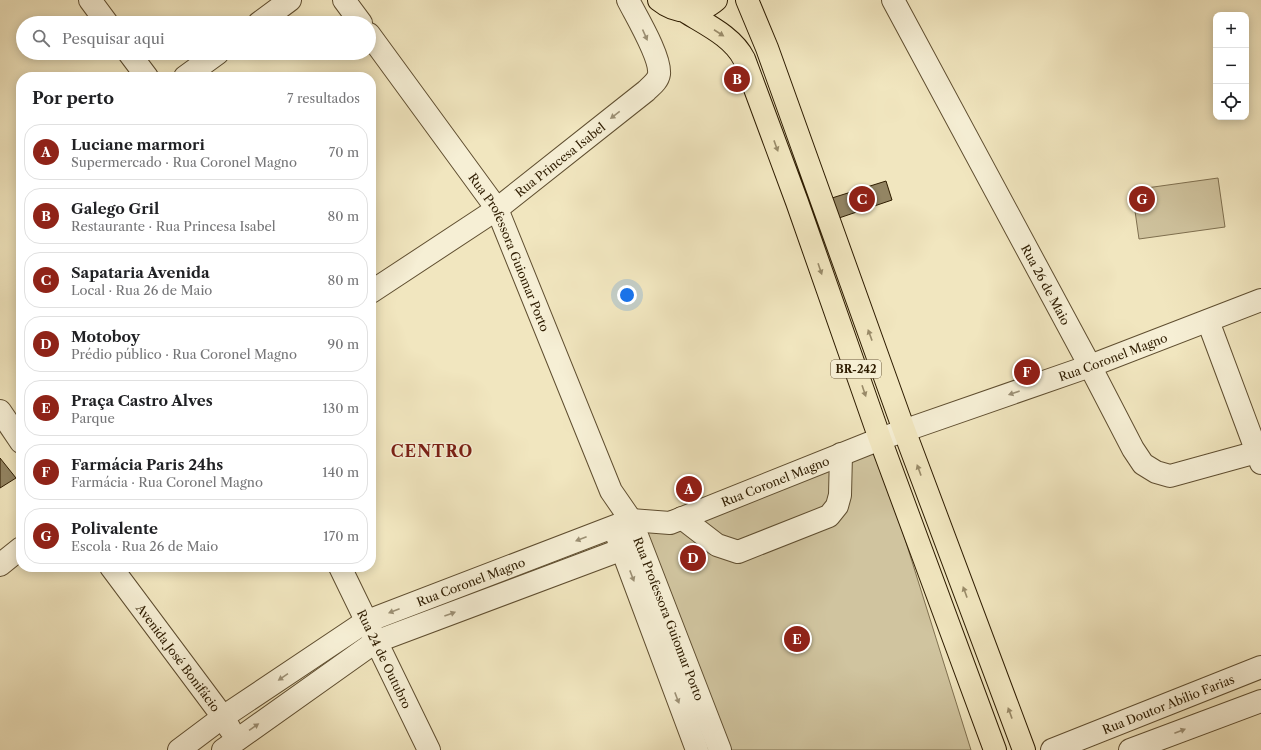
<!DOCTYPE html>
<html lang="pt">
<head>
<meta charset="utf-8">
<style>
	body { margin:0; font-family:"Libre Caslon Text",serif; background:#f2f2f2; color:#202124 }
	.controls { position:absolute; right:12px; top:12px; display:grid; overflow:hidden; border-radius:8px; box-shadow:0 2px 10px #0003 }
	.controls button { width:36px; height:36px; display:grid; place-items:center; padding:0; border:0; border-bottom:1px solid #e0e0e0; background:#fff; color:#202124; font:20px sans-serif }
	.you { position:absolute; left:627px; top:295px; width:14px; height:14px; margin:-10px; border:3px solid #fff; border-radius:50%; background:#1a73e8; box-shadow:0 0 0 6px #1a73e833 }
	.badge { display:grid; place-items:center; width:26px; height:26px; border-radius:50%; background:#8f2418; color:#fff; font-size:13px; font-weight:700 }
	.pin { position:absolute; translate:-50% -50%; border:2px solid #fff; box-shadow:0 1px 4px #0006 }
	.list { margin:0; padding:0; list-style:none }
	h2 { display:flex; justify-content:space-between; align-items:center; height:52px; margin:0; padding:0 16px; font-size:17px }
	h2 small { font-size:13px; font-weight:400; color:#757577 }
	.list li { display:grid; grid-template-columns:26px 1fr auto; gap:12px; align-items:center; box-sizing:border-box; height:56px; margin:0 8px 8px; padding:0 8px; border:1px solid #e0e0e0; border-radius:16px }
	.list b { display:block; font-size:15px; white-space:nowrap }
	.list p { margin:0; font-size:13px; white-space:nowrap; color:#757577 }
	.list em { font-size:13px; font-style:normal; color:#757577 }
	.icon { flex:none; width:22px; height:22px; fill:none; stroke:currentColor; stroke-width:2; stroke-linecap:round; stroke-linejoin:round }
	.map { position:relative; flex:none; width:1261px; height:750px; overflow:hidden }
	.search { position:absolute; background:#fff; box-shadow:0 2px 10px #0003; left:16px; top:16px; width:360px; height:44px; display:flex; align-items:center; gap:10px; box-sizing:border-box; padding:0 14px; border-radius:22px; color:#757577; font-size:15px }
	.panel { position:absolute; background:#fff; box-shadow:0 2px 10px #0003; left:16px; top:72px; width:360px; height:500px; border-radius:16px }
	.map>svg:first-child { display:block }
</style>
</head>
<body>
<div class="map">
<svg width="1261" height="750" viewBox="0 0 1261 750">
	<rect width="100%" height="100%" fill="#f1e6bf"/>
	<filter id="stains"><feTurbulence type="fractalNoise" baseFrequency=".005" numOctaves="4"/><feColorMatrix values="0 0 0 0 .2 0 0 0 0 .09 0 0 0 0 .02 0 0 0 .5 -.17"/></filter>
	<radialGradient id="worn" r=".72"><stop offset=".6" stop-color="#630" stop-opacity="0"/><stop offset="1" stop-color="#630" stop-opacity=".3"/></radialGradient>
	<path fill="#d0c49f" stroke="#7f7050" d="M1218,178l7,49 -86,12 -7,-49z
		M874,440l97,310h-275l-75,-222z"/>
	<path fill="#938563" stroke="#2e1c00" d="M886,181l6,19 -53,18 -7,-20z
		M0,458l16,20 -16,10z"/>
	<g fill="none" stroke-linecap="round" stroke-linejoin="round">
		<defs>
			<g id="minor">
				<path d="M90,0l17,23"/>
				<path d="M344,0l17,23"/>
				<path id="s1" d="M893,0l197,366 43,83 10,15 13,8 14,4 87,-24"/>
				<path d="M259,23l31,-23"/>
				<path id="s2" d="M369,34l128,175 114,282 20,29 89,230"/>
				<path d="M129,53l18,24"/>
				<path d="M185,77l33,-24"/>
				<path id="s3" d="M371,292l126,-83 149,-118c5,-5 12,-10 13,-17 2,-17 -23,-58 -31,-74"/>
				<path d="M1208,321l53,142"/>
				<path d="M0,411l21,31"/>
				<path d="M682,518l35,27 21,7 91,-36 8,-10 3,-11 1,-41"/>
				<path d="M617,536l80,214"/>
				<path d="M0,565l21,-17"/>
				<path id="s4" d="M111,567l112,150 7,12"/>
				<path id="s5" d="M340,567l89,183"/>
				<path id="s6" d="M179,750l44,-33 142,-95 266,-102 39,3 210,-84 210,-73 171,-66"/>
				<path d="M223,750l152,-108 264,-99"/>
				<path id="s7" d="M1052,750l209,-83"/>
				<path d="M1130,750l131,-49"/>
			</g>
			<path id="highway" d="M659,0c17,14 40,15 57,0
				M747,0l20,48 137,382 120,320
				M686,12c21,13 47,25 58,47l53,143 83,237 115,311"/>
		</defs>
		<use href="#minor" stroke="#5f4e30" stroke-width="24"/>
		<use href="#highway" stroke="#2e1c00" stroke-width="24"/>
		<use href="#minor" stroke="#f6efd5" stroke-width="22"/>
		<use href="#highway" stroke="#f1e6bf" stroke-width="22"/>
	</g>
	<defs><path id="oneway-solid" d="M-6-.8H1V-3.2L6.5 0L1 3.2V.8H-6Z"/></defs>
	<g fill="#998b69">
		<use href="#oneway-solid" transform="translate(719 33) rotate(33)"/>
		<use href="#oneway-solid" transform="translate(776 146) rotate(70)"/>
		<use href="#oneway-solid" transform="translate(820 269) rotate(71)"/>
		<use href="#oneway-solid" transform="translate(870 335) rotate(-110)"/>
		<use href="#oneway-solid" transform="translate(864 391) rotate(71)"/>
		<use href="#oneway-solid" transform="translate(919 470) rotate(-110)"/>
		<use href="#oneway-solid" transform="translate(965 592) rotate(-110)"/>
		<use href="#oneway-solid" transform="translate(1010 713) rotate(-110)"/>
	</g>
	<g fill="#9c9075">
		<use href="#oneway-solid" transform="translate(645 35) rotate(66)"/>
		<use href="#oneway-solid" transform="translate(615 115) rotate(142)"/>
		<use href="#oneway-solid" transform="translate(1014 393) rotate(161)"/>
		<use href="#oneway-solid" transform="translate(581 539) rotate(159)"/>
		<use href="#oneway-solid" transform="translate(632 576) rotate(69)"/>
		<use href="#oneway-solid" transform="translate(394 611) rotate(159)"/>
		<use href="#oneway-solid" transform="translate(450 614) rotate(-20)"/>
		<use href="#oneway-solid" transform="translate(283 677) rotate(146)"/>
		<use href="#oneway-solid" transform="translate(677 698) rotate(69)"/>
		<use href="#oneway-solid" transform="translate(254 727) rotate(-35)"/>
		<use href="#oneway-solid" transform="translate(1180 731) rotate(-21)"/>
	</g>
	<g text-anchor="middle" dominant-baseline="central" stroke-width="3" stroke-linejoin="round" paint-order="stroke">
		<rect fill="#f6efd5" stroke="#6a5b40" stroke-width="1" x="831" y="360" width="50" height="18" rx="3"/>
		<g font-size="11" font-weight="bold" fill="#2e1c00">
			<text x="856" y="369">BR-242</text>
		</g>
		<g font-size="12" fill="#2e1c00" stroke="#f6efd5">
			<text stroke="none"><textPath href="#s3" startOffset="231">Rua Princesa Isabel</textPath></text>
			<text stroke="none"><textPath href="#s2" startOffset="261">Rua Professora Guiomar Porto</textPath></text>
			<text stroke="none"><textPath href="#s1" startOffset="323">Rua 26 de Maio</textPath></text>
			<text stroke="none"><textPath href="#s6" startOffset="1023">Rua Coronel Magno</textPath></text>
			<text stroke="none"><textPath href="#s6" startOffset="663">Rua Coronel Magno</textPath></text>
			<text stroke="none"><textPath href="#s6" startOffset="339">Rua Coronel Magno</textPath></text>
			<text stroke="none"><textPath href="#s2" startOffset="662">Rua Professora Guiomar Porto</textPath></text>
			<text stroke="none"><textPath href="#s4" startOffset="113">Avenida José Bonifácio</textPath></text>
			<text stroke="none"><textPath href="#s5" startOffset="102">Rua 24 de Outubro</textPath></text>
			<text stroke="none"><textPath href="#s7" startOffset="125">Rua Doutor Abílio Farias</textPath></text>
		</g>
		<g font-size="16" font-weight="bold" letter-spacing="1" fill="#7a1f14" stroke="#f6efd5">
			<text x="432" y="451">CENTRO</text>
		</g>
	</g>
	<rect width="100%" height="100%" filter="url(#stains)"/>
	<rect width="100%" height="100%" fill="url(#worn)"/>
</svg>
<div class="controls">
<button>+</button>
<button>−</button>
<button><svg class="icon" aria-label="locate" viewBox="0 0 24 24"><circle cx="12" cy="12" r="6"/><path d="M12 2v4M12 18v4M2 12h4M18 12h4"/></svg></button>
</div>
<div class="you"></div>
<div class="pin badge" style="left:689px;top:489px">A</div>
<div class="pin badge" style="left:737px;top:79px">B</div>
<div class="pin badge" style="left:862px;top:199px">C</div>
<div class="pin badge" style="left:693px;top:558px">D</div>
<div class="pin badge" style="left:797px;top:639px">E</div>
<div class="pin badge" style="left:1027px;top:372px">F</div>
<div class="pin badge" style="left:1142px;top:199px">G</div>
<div class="search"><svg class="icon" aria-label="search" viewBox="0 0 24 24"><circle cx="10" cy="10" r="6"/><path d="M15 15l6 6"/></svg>Pesquisar aqui</div>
<section class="panel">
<h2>Por perto<small>7 resultados</small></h2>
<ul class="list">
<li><span class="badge">A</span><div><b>Luciane marmori</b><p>Supermercado · Rua Coronel Magno</p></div><em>70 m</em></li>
<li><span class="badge">B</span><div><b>Galego Gril</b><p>Restaurante · Rua Princesa Isabel</p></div><em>80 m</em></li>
<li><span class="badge">C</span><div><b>Sapataria Avenida</b><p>Local · Rua 26 de Maio</p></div><em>80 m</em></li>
<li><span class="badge">D</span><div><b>Motoboy</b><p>Prédio público · Rua Coronel Magno</p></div><em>90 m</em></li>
<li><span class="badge">E</span><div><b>Praça Castro Alves</b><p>Parque</p></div><em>130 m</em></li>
<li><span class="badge">F</span><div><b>Farmácia Paris 24hs</b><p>Farmácia · Rua Coronel Magno</p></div><em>140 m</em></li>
<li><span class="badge">G</span><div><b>Polivalente</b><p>Escola · Rua 26 de Maio</p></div><em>170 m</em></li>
</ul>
</section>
</div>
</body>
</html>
